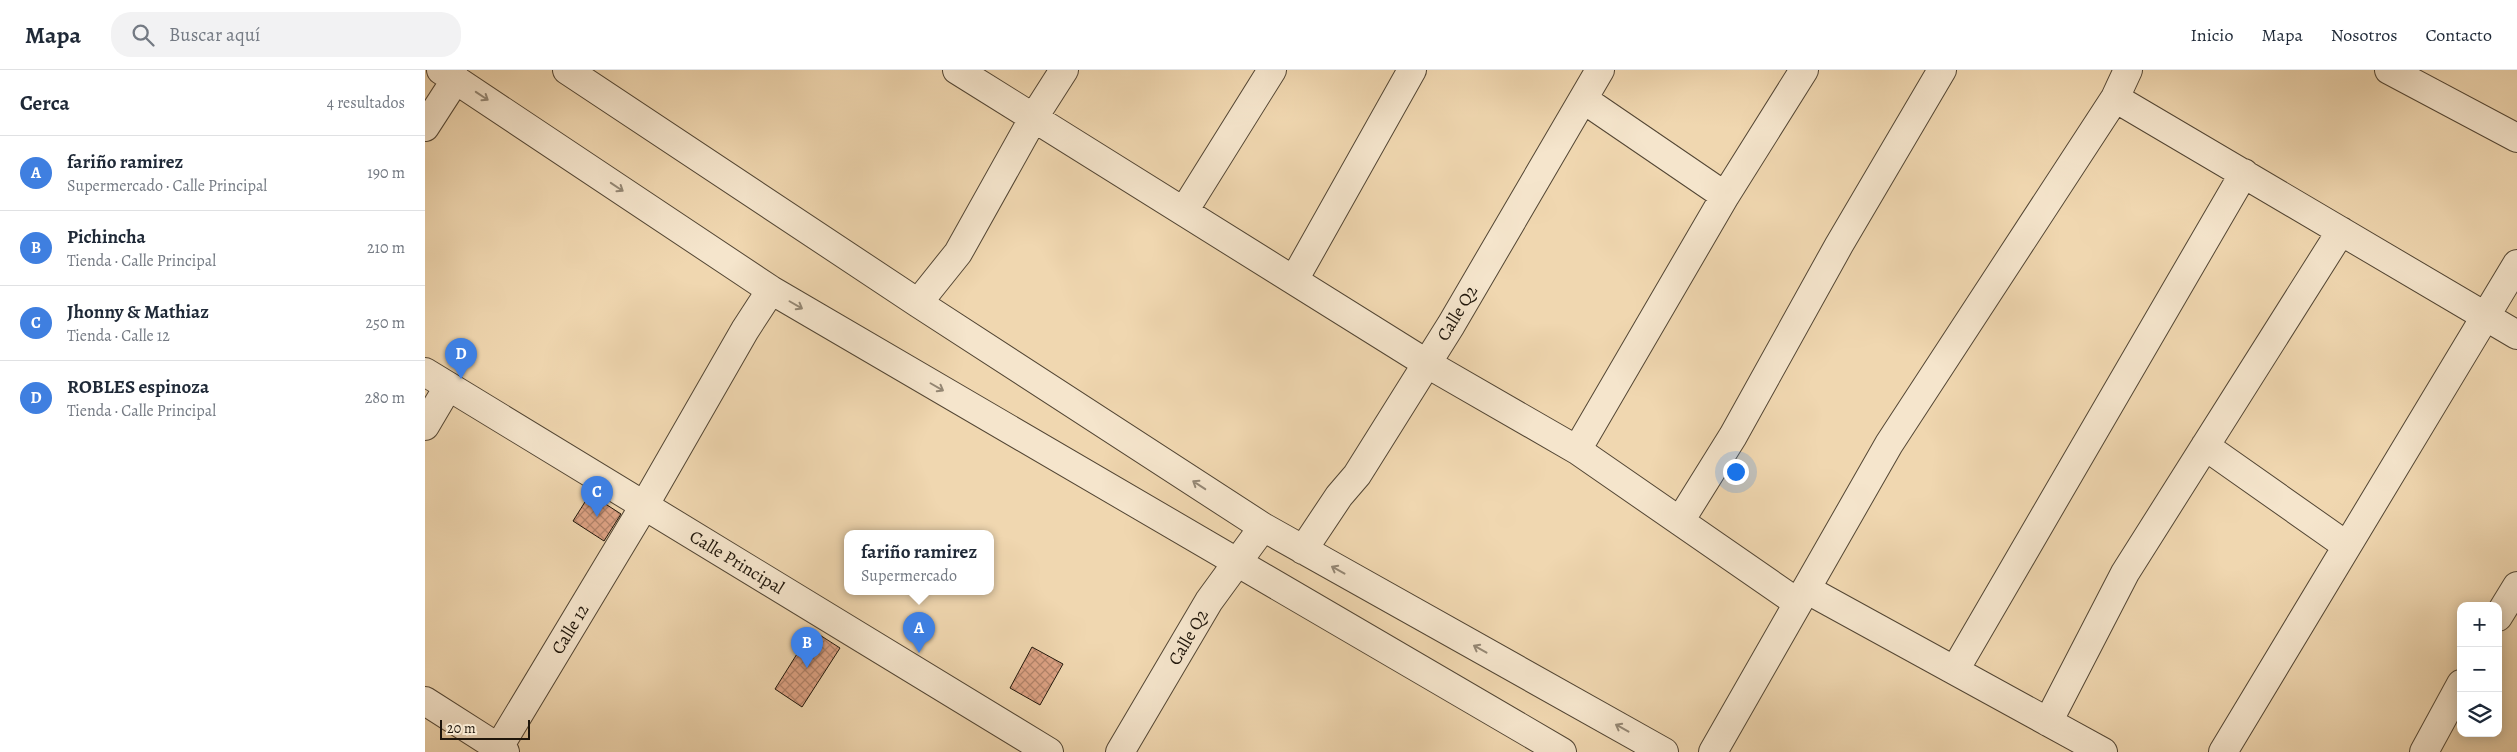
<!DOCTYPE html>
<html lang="es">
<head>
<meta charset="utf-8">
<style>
	body { margin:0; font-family:Alegreya,serif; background:#f2f2f3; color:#1f2937 }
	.controls { position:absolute; right:15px; bottom:15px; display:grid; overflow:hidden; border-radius:10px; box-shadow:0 2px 12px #0003 }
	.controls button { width:45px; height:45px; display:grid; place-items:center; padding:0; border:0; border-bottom:1px solid #e0e1e3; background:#fff; color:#1f2937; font:25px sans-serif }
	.scale { position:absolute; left:15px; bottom:12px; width:90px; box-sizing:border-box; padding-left:5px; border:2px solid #1f160b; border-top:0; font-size:14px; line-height:18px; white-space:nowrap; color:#1f160b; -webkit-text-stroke:4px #f5e5cc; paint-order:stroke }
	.you { position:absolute; left:1310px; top:401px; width:18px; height:18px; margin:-12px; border:4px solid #fff; border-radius:50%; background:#1a73e8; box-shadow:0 0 0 8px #1a73e833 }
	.badge { display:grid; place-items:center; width:32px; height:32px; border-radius:50%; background:#8f2418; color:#fff; font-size:16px; font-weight:700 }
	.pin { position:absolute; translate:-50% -41px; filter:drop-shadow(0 1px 2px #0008) }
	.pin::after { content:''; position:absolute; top:26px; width:18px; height:15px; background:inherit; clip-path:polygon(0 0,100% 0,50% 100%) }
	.popup { position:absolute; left:419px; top:460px; width:150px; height:65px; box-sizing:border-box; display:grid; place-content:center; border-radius:10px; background:#fff; filter:drop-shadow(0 1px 4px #0005); font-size:16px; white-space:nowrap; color:#747a83 }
	.popup b { font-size:19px; color:#1f2937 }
	.popup::after { content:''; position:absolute; left:50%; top:100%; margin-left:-10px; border:10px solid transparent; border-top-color:#fff }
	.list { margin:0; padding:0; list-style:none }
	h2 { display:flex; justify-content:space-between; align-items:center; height:65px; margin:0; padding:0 20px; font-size:21px }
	h2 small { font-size:16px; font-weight:400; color:#747a83 }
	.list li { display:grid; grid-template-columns:32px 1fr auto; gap:15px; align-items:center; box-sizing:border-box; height:75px; padding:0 20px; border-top:1px solid #e0e1e3 }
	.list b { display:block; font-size:19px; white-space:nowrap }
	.list p { margin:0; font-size:16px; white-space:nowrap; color:#747a83 }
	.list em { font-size:16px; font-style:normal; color:#747a83 }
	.icon { flex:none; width:28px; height:28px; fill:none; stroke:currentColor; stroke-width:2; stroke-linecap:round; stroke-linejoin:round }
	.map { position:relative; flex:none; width:2092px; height:682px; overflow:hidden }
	header { display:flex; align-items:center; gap:30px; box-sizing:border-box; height:70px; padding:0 25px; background:#fff; border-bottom:1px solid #e0e1e3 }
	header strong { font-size:24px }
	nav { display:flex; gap:28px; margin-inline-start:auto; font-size:18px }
	.search { width:350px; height:45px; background:#f2f2f3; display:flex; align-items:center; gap:12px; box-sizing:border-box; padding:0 18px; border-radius:20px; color:#747a83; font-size:19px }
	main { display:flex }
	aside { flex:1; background:#fff }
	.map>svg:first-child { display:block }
</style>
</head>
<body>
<header>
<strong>Mapa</strong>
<div class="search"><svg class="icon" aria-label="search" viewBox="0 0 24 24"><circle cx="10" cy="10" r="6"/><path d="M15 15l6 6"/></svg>Buscar aquí</div>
<nav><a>Inicio</a><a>Mapa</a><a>Nosotros</a><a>Contacto</a></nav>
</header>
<main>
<aside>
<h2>Cerca<small>4 resultados</small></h2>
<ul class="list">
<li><span class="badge" style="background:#3f7fe0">A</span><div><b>fariño ramirez</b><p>Supermercado · Calle Principal</p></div><em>190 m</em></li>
<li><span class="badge" style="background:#3f7fe0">B</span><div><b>Pichincha</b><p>Tienda · Calle Principal</p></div><em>210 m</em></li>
<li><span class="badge" style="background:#3f7fe0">C</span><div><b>Jhonny &amp; Mathiaz</b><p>Tienda · Calle 12</p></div><em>250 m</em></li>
<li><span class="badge" style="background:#3f7fe0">D</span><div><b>ROBLES espinoza</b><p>Tienda · Calle Principal</p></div><em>280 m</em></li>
</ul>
</aside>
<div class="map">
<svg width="2092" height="682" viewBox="0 0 2092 682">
	<defs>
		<pattern id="building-cross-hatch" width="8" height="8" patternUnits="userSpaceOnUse" patternTransform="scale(1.25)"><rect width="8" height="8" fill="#dea385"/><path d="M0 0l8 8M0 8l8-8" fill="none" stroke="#b3846b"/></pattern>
	</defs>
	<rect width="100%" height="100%" fill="#f0d7b0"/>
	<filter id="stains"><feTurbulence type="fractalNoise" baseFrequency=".004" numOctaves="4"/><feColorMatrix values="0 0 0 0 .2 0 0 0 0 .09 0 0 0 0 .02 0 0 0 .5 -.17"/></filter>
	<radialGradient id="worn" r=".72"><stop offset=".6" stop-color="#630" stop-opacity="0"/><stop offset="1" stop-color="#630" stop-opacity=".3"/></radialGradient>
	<path fill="url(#building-cross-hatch)" stroke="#1f160b" d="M165,424l31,20 -17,27 -31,-20z
		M387,560l28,18 -38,59 -27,-18z
		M607,577l31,17 -23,41 -30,-17z"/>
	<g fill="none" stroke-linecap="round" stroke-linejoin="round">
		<defs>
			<path id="minor" d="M16,0l330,220 791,462
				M142,0l351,233 345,224 401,225
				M532,0l469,293 151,87 221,153
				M1964,0l128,68
				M1690,28l402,237
				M1158,29l142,97
				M0,57l31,-48
				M759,141l88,-141
				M869,210l118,-210
				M493,233l40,-50 76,-136 30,-47
				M0,302l624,380
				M0,356l23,-39
				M1780,376l142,100
				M1152,380l148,-254 79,-126
				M1255,451l53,-85 106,-191 103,-175
				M878,480l36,-54 18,-21 94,-150 149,-255
				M1381,519l297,163
				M2073,547l19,-31
				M1530,600l289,-497
				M0,631l80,51
				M1623,652l77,-149 216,-342
				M71,682l148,-246 101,-176 26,-40
				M695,682l89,-151 54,-74
				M1288,682l176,-308 226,-346 13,-28
				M1798,682l294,-488
				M1999,682l37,-68"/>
		</defs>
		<use href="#minor" stroke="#534634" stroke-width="30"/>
		<use href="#minor" stroke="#f5e5cc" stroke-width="28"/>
	</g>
	<defs><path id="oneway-shaft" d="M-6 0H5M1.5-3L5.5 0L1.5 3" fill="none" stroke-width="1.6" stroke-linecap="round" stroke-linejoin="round" transform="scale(1.25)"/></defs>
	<g stroke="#958875">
		<use href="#oneway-shaft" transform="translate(57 26) rotate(34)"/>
		<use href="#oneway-shaft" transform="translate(192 117) rotate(34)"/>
		<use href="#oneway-shaft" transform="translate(371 235) rotate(30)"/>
		<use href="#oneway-shaft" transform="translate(512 317) rotate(30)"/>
		<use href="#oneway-shaft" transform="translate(774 415) rotate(-147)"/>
		<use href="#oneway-shaft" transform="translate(913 500) rotate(-151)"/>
		<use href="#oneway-shaft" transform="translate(1055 579) rotate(-151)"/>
		<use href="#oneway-shaft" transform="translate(1197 658) rotate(-151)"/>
	</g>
	<g text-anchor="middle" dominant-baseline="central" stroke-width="5" stroke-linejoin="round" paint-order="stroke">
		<g font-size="18" fill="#1f160b" stroke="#f5e5cc">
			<text transform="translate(1032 243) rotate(-59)">Calle Q2</text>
			<text transform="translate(312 492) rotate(31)">Calle Principal</text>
			<text transform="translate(145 559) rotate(-59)">Calle 12</text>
			<text transform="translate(763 567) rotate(-60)">Calle Q2</text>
		</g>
	</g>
	<rect width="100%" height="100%" filter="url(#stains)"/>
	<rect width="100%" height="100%" fill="url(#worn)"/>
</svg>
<div class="controls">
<button>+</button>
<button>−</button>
<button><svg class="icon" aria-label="layers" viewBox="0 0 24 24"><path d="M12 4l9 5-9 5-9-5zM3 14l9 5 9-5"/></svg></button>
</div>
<div class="scale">20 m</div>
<div class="you"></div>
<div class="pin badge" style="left:494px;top:583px;background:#3f7fe0">A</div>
<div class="popup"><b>fariño ramirez</b>Supermercado</div>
<div class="pin badge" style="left:382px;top:598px;background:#3f7fe0">B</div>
<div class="pin badge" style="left:172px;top:447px;background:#3f7fe0">C</div>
<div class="pin badge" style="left:36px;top:309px;background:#3f7fe0">D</div>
</div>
</main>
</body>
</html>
